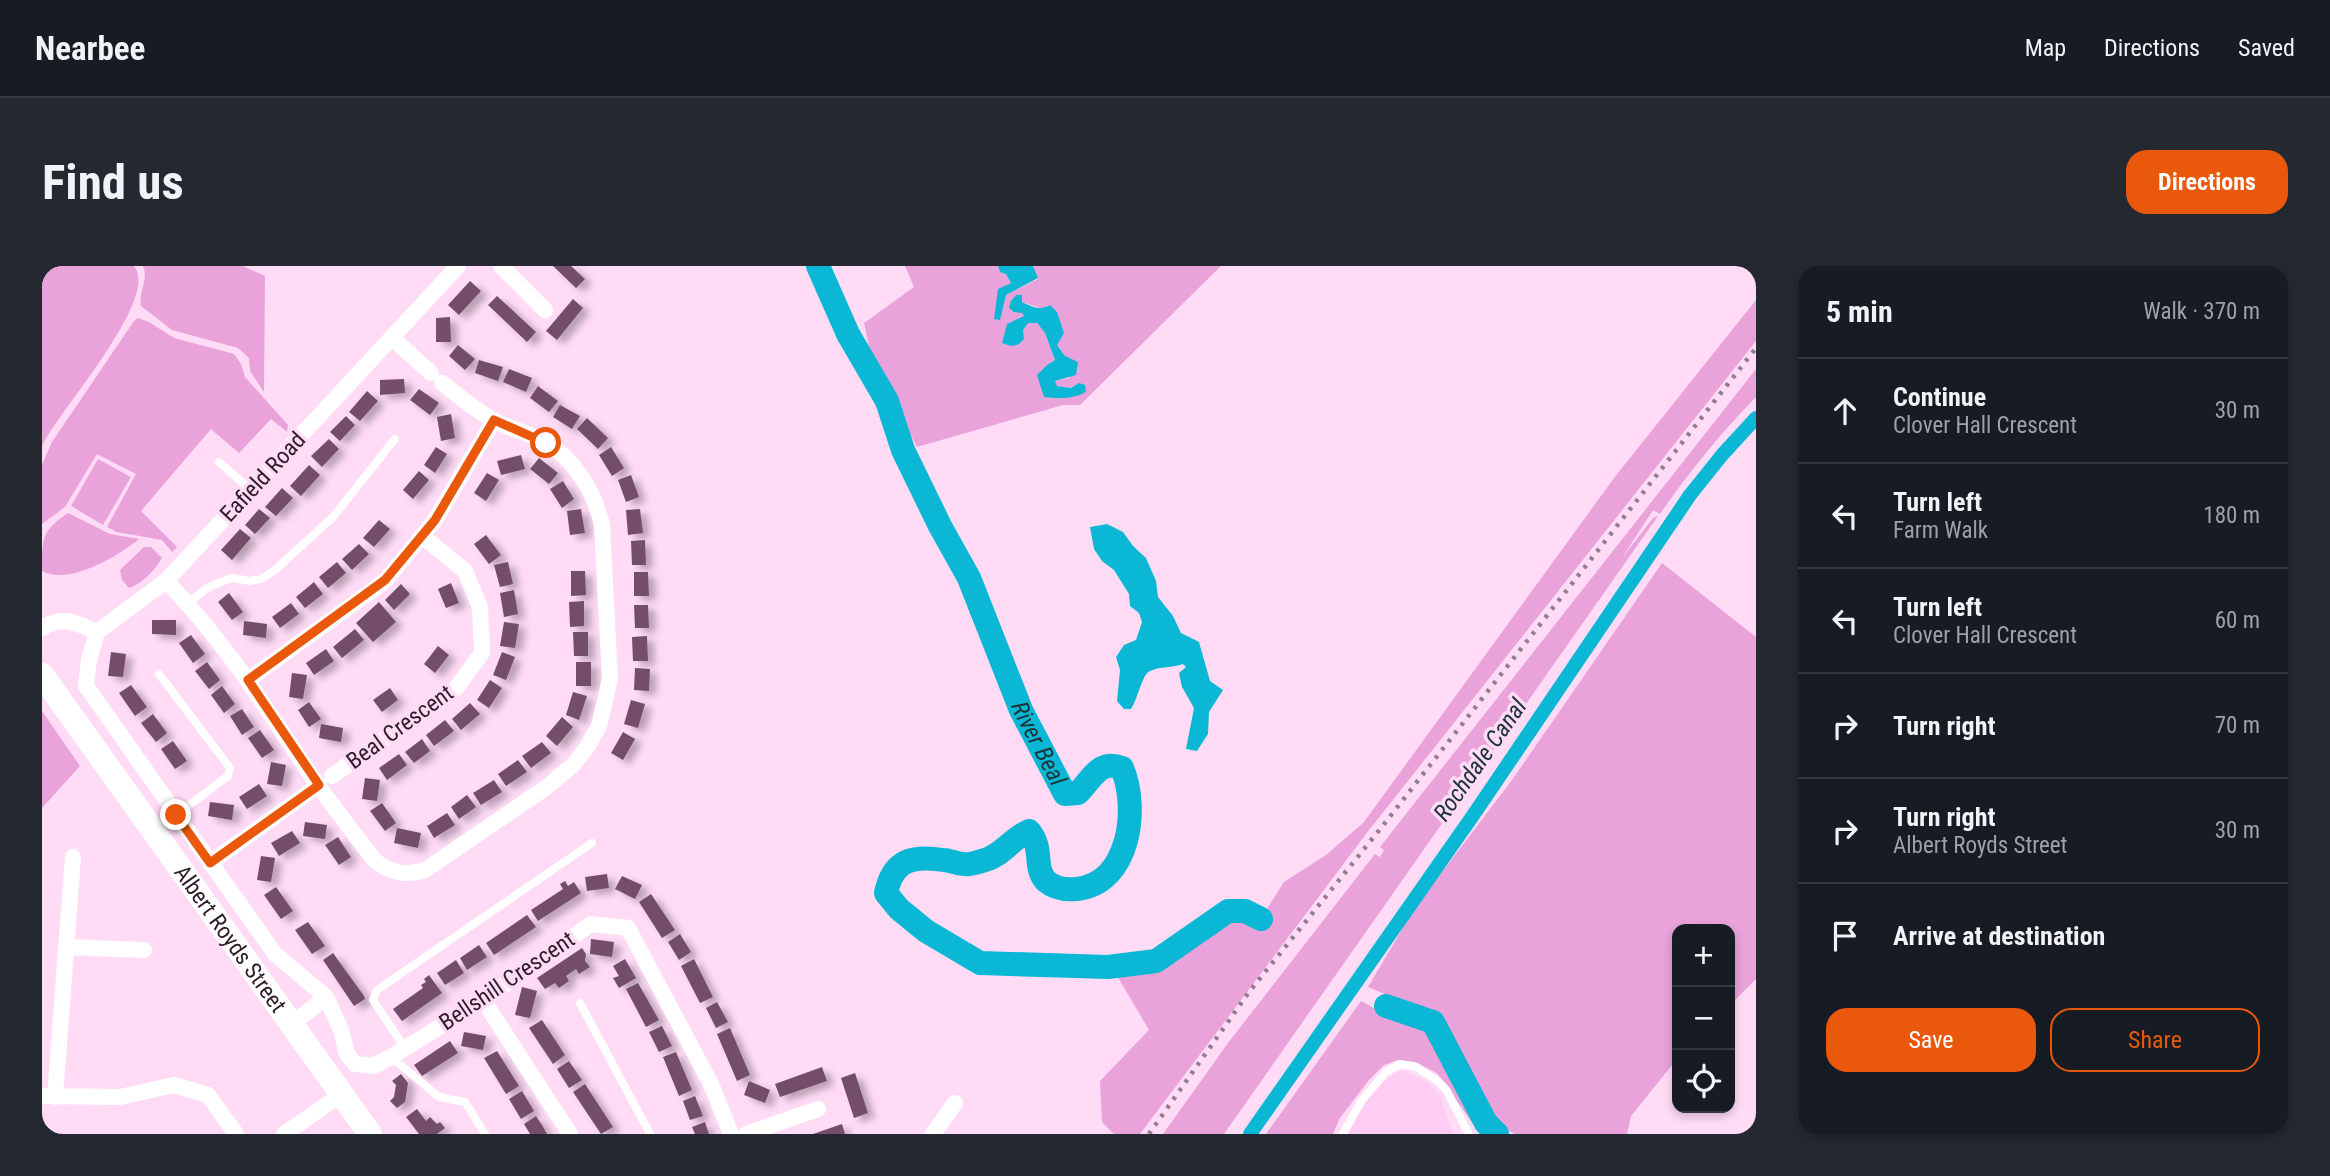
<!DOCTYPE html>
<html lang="en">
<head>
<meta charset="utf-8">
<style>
	body { margin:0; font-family:"Roboto Condensed",sans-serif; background:#242831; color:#f1f3f6 }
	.controls { position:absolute; right:21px; bottom:21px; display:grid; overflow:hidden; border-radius:14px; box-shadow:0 4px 10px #0003 }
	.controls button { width:63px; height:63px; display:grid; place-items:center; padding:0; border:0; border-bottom:2px solid #363941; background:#171b24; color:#f1f3f6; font:35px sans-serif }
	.stop { position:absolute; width:21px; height:21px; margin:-16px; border:5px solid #ea580c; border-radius:50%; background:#fff }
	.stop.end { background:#ea580c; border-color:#fff; box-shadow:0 2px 7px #0008 }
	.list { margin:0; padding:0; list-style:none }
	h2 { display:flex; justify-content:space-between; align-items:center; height:91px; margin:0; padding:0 28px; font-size:30px }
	h2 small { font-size:23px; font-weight:400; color:#9ea1a6 }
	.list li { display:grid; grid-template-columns:46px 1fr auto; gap:21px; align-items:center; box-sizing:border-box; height:105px; padding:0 28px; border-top:2px solid #363941 }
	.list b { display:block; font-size:26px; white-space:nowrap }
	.list p { margin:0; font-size:23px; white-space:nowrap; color:#9ea1a6 }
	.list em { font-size:23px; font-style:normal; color:#9ea1a6 }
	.actions { display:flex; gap:14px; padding:21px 28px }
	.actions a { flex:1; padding:16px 0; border:2px solid #ea580c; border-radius:21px; text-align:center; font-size:24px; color:#ea580c }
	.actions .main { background:#ea580c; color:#fff }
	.icon { flex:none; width:38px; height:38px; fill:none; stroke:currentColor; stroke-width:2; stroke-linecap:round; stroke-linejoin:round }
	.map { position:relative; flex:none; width:1714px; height:868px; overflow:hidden; border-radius:21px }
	header { display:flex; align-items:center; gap:42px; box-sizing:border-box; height:98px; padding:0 35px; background:#171b24; border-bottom:2px solid #363941 }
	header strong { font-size:33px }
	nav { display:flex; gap:38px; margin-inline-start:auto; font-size:24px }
	.intro { display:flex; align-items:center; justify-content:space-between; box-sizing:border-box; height:168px; padding:0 42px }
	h1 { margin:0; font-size:49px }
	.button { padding:18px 32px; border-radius:21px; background:#ea580c; color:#fff; font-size:24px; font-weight:700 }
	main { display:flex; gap:42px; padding:0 42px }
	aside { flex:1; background:#171b24; border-radius:21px; box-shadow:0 4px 10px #0003 }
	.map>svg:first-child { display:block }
</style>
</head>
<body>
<header>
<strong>Nearbee</strong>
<nav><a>Map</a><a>Directions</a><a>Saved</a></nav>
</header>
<div class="intro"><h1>Find us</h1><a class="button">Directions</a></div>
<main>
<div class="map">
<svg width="1714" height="868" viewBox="0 0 1714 868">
	<defs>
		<filter id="shadow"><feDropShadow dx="7" dy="4.5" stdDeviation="3.5" flood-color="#0004"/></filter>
	</defs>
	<rect width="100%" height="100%" fill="#ffdbf6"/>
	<path fill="#ffcdf3" d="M1362,805l25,12 11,12 13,39h-105l2,-7 14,-23 21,-24 11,-7z"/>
	<path fill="#e9a2da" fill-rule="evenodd" d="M0,0h92c27,32 -77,147 -92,180z
		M101,0h100l22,10 -1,116 -14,-21 -1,-13 -11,-10 -66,-18 -31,-24c-3,-14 8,-26 2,-40z
		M863,0h93l2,6 6,2 5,9 -13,7 1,30 7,-25 32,-16 -5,-13h188l-141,139h-17l-146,42 -44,-83 -9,-41 50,-36zM980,36l21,7 14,36 8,11 4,22 -15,3 3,5 14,2 8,-5 -19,16 -13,-34 8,-5 -10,-27 -8,-10 -9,-1 -5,8 1,-15 -2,-2z
		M1714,34v41l-390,493 -226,300h-26l-12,-12 -2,-41 49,-51 -33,-56h31l22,-9 35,-25 25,-23 9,-3 20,9 26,-41 42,-27 38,-33 250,-344z
		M96,52l11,4 25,16 60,16 7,10 4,13 43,48 -1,7 -16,-13 -32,34 -28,-24 -70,82 36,36 -5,5 -10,-12 -45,-8 -10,-5 29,-53 -39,-20 -32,53 -23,17v-59l10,-23 82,-121z
		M1714,103v28c-36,37 -67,75 -96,117l-7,-4 -31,48 31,-40 5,-2 -434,618h-61l65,-91 147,-189 5,3 4,-7 -4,-3z
		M56,193l33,18 -28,48 -32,-19z
		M26,247l42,21 29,5c-21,17 -70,47 -97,32 0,-34 0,-40 26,-58z
		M102,281h7l11,11c-6,11 -21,27 -33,30l-7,-8 -2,-10z
		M1620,297l94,74v342l-26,26v-76h-53v130l-46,57 -4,18h-112l-18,-9 -8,-10 -53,-100 -68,-28 46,-78 98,-129z
		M0,445l38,55 -38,42z
		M1319,735l22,12 47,16 56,105h-6l-42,-60 -22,-12 -18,-2 -14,5 -15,15 -29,38 -7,16h-67z"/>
	<path fill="#0ab7d4" d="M956,0h35l5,12 -32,17 -6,25 -6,-1 4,-30 13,-6 -5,-9 -6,-2z
		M974,29h6v7c11,5 18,9 28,3l7,7 7,21 -7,12 8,11 13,6 -2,13 -21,6 2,5 14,2 8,-5 6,2 1,7c-14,7 -27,7 -42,5l-7,-22 10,-10 8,-5 -10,-27 -8,-10h-9l-5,7 1,9c-6,8 -12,8 -22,4l5,-19 17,-8 -2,-3 -8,-1 -5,-4 2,-7z
		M1065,258l16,8 10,14 13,12 10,23 2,16 15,19 8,17 18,9 11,39 13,9 -14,22 -1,22 -11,17 -11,-2 8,-41 -12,-21 -3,-14 7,-6 -3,-3c-11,4 -22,2 -33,7 -8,3 -12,28 -19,38h-7l-7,-8 3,-31 -4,-13 8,-12 12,-5 6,-18 -3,-9 -9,-7 -1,-12 -15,-24 -12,-9 -8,-12 -4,-22z"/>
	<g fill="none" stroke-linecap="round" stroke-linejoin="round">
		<path stroke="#0ab7d4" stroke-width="14" d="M1208,868l224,-320 216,-319 32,-40 34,-37"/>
		<g stroke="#0ab7d4" stroke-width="24">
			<path id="s1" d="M776,0l30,68 39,67 16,49 37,76 29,52 52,132 44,84 13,-1c14,-14 21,-34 44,-25 17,40 8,115 -45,121 -11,1 -22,0 -31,-8 -13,-14 -2,-32 -17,-50 -17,7 -26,24 -44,29 -6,2 -15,5 -21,4 -7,0 -14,-4 -21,-4 -31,-5 -50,0 -57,33l13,16 27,22 54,32 128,4 48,-6 72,-50h17l16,8"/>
			<path d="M1344,740l47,16 53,101 11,11"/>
		</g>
	</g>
	<path fill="#734e6b" filter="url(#shadow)" d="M511,0h18l14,13 -9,9z
		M428,15l11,10 -22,24 -11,-10z
		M455,30l39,36 -9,10 -39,-37z
		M531,33l10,9 -26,32 -11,-9z
		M408,51l1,25h-15v-24z
		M416,79l17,14 -10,11 -16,-14z
		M437,94l24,7 -5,14 -23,-8z
		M467,103l23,9 -6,14 -23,-10z
		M362,113l1,14 -25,2v-15z
		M496,120l20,15 -9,11 -19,-14z
		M377,123l20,14 -9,12 -20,-15z
		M325,125l11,10 -18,20 -11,-9z
		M518,139l20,11 -8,13 -19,-12z
		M409,148l4,24 -14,3 -4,-24z
		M304,150l9,9 -15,16 -10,-9z
		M545,152l21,20 -10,11 -21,-20z
		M287,173l10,10 -17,18 -11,-11z
		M394,181l11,7 -12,19 -11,-8z
		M569,181l13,21 -12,8 -13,-21z
		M479,189l4,14 -24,6 -4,-14z
		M497,192l19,15 -9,11 -19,-15z
		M267,199l11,10 -19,21 -11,-10z
		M377,205l10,9 -16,19 -10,-9z
		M445,207l12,7 -13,21 -12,-8z
		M589,209l8,22 -13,5 -8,-22z
		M521,215l11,18 -12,9 -12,-19z
		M240,222l11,10 -17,18 -11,-9z
		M217,243l11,9 -15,16 -10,-9z
		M539,243l4,24 -15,2 -3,-24z
		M598,243l3,24 -15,2 -2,-25z
		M337,254l11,9 -16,18 -11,-9z
		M198,263l11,9 -19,22 -11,-10z
		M444,269l15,20 -12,9 -15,-20z
		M603,274l1,25h-14l-1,-24z
		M317,278l10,10 -17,16 -10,-11z
		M295,296l9,11 -18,15 -9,-11z
		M466,296l5,22 -13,3 -6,-22z
		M529,305h14l1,24 -15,1z
		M592,306h14l1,24h-15z
		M272,316l9,12 -18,14 -9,-11z
		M409,317l8,20 -13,5 -8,-19z
		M359,318l9,10 -16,16 -9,-10z
		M472,324l4,24 -14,3 -4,-24z
		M187,327l14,19 -11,8 -14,-18z
		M542,335v25l-14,1 -1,-25z
		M337,336l17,20 -23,20 -17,-19z
		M249,337l8,11 -19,14 -8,-11z
		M592,339h14l1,23h-14z
		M110,354h24v15l-24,-1z
		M202,355l23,3 -1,14 -23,-3z
		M462,356l15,2 -4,24 -15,-2z
		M313,363l9,11 -22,18 -9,-11z
		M531,366h15v24h-14z
		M149,369l14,19 -12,9 -14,-20z
		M605,370l1,25h-15l-1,-24z
		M396,380l11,9 -14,18 -11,-9z
		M284,383l8,12 -20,14 -8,-12z
		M69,386l15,2 -3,23 -15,-1z
		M460,386l13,5 -9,23 -13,-5z
		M165,396l13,18 -11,9 -14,-18z
		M534,396h15v24h-15z
		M593,402l15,1 -1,22 -15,-1z
		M250,407l15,2 -4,24 -14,-2z
		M448,414l12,8 -13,20 -12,-8z
		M89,419l16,22 -12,9 -16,-23z
		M180,420l13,18 -11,9 -13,-18z
		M348,422l8,12 -16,12 -9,-12z
		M531,426l14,4 -8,24 -13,-5z
		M589,434l14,4 -7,24 -14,-4z
		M267,436l12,17 -12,8 -11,-17z
		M428,437l10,11 -19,16 -9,-11z
		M200,443l12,18 -12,8 -12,-19z
		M111,448l14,19 -11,9 -15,-19z
		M520,451l11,10 -16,19 -11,-10z
		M403,454l9,11 -20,15 -8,-11z
		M279,458l22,4 -2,14 -22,-4z
		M218,464l14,20 -12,8 -14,-20z
		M581,466l12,7 -12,21 -12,-7z
		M380,473l8,12 -16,12 -9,-11z
		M131,475l14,20 -12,8 -14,-20z
		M500,476l9,11 -20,15 -9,-12z
		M357,488l8,11 -20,15 -8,-12z
		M476,494l9,12 -21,14 -8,-12z
		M229,496l15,3 -4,21 -15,-2z
		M323,512l15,2 -3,21 -15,-2z
		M452,514l8,12 -21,13 -8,-12z
		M217,518l8,12 -20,13 -8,-12z
		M425,529l9,12 -17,12 -8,-12z
		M168,536l24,3 -2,15 -24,-4z
		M340,537l14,20 -11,8 -15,-20z
		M405,547l8,12 -21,13 -7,-12z
		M263,556l22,3 -2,14 -22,-3z
		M355,562l24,5 -3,15 -24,-5z
		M250,565l8,12 -21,13 -8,-13z
		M296,571l13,20 -12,8 -14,-20z
		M219,590l14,2 -4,24 -14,-2z
		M565,608l2,14 -22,3 -2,-14z
		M580,610l20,9 -7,14 -20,-10z
		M523,615l3,5 6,-4 7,11 -43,28 -7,-11 32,-21 -3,-5z
		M234,621l17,24 -12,8 -17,-24z
		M609,628l24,36 -13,8 -23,-36z
		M485,649l9,12 -42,28 -8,-12z
		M266,656l17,24 -13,8 -17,-24z
		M638,668l11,18 -12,8 -11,-18z
		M549,673l23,3 -2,15 -22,-3z
		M437,679l8,12 -20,13 -7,-12z
		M540,682l4,6 -1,7 5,6 -11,7 -3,-5 -10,7 3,5 -10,7 -4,-5 -10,6 -8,-11z
		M291,687l31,43 1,3 -11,7 -31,-46z
		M583,693l11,19 -17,10 -6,-10 6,-2 -6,-10z
		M652,693l19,38 -13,6 -19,-37z
		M414,694l8,13 -19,12 -8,-12z
		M387,709l13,18 -40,28 -9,-12 30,-21 -2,-3 5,-3 -2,-3z
		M596,717l21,37 -13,7 -20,-38z
		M480,721l15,4 -7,27 -15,-3z
		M675,736l11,20 -12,6 -10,-20z
		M500,754l23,35 -12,9 -24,-36z
		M620,760l10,20 -13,6 -10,-20z
		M688,762l20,47 -13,6 -20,-47z
		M422,766l22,4 -3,14 -22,-4z
		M408,775l8,12 -36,23 -8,-11z
		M455,785l22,35 -13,8 -22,-36z
		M634,786l16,38 -13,6 -16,-39z
		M527,795l13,19 -13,8 -12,-19z
		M780,801l5,14 -47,16 -5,-13z
		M813,807l13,40 -14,5 -13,-40z
		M359,808l7,9 -3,19 -8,6 -7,-7 4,-4 2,-12 -4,-4z
		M707,815l21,9 -5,13 -21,-8z
		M543,818l28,43 -12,7 -28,-42z
		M480,825l12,20 -13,8 -12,-20z
		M653,830l8,20 -13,4 -7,-19z
		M375,843l9,12 4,-4 7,7 3,-2 5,6 -8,6h-18l-13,-17z
		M494,850l6,9 5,9h-17l-6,-10z
		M663,856l4,12h-14l-3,-7z
		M800,858l3,10h-32z"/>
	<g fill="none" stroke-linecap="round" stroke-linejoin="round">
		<path stroke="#fff" stroke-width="8" d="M177,196l32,28
			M146,337l19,-15 14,-6 10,-4 19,3 11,-2 14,-9 58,-53 62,-78
			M117,408l71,94 -2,8 -52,39
			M538,737l70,131
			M363,782l-32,-48 4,-10 215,-147
			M349,791l48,40 26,5 20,32
			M1301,868l19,-34 24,-28 14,-8 16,3 23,15 8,9 22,43"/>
		<path stroke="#fff" stroke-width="16" d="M459,0l44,44
			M350,72l39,35
			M124,315c60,61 104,133 151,203 19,26 39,52 58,77 17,12 30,15 50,9l122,-83 27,-23 13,-17 12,-21 11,-47 -8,-154c-7,-32 -27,-66 -57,-83 -16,-9 -34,-13 -50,-21 -19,-10 -36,-25 -53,-38
			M0,362c20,-13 35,-5 55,4l69,-51 292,-315
			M55,366l-8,28 -3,26 189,268 51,43 15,33 6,24 8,10 18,2 18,-9 92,-57 108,-76 37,4 83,156 20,50
			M206,414l137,-99 50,-61 59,-100
			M290,510l125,-89 25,-34 -2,-46 -15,-36 -43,-35
			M168,597l109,-78
			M24,681l78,3
			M441,734l87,134
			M249,759l35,-28
			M0,830l78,1 54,-12 34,10 28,39
			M13,831l18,-240
			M242,868l58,-40
			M704,868l72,-25
			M891,868l22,-31"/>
		<path stroke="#fff" stroke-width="24" id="s2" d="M0,409l328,459"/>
		<path stroke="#947b8e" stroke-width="4.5" stroke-dasharray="3.5 7" stroke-linecap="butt" d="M1107,868l100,-142 132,-164 375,-480"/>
	</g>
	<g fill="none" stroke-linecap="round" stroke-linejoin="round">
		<path stroke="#ea580c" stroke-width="9" d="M134,549l34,48 109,-78 -71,-105 137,-100 50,-60 59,-100 52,23"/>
	</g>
	<g text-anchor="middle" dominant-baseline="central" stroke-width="7" stroke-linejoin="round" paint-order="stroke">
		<g font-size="23" fill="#2c1d29" stroke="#ffdbf6">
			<text transform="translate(221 211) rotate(-47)">Eafield Road</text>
			<text transform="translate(358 461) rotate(-36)">Beal Crescent</text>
			<text stroke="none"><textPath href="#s2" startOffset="324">Albert Royds Street</textPath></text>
			<text transform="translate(465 715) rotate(-34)">Bellshill Crescent</text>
		</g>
		<g font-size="24" font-style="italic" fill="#1c3339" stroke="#ffdbf6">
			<text stroke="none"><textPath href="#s1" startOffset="527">River Beal</textPath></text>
			<text transform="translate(1438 494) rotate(-55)">Rochdale Canal</text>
		</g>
	</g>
</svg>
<div class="controls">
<button>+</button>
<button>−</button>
<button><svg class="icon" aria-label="locate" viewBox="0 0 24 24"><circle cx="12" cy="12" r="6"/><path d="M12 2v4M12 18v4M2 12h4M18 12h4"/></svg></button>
</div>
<div class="stop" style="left:504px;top:177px"></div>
<div class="stop end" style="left:134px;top:549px"></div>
</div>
<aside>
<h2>5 min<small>Walk · 370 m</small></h2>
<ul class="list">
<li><svg class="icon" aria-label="ahead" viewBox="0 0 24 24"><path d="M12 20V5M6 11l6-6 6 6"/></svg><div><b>Continue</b><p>Clover Hall Crescent</p></div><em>30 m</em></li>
<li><svg class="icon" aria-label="left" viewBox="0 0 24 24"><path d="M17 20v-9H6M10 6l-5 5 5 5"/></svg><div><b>Turn left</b><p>Farm Walk</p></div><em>180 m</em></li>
<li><svg class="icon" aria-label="left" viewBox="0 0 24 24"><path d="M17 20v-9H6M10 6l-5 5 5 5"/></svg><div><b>Turn left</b><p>Clover Hall Crescent</p></div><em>60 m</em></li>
<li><svg class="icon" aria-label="right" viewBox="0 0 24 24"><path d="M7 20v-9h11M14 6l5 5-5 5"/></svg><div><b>Turn right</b></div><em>70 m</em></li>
<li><svg class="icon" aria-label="right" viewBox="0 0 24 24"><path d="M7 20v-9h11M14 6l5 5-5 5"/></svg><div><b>Turn right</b><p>Albert Royds Street</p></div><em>30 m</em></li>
<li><svg class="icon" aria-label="arrive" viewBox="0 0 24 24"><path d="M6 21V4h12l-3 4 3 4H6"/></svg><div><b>Arrive at destination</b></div></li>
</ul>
<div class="actions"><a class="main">Save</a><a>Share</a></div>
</aside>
</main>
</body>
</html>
